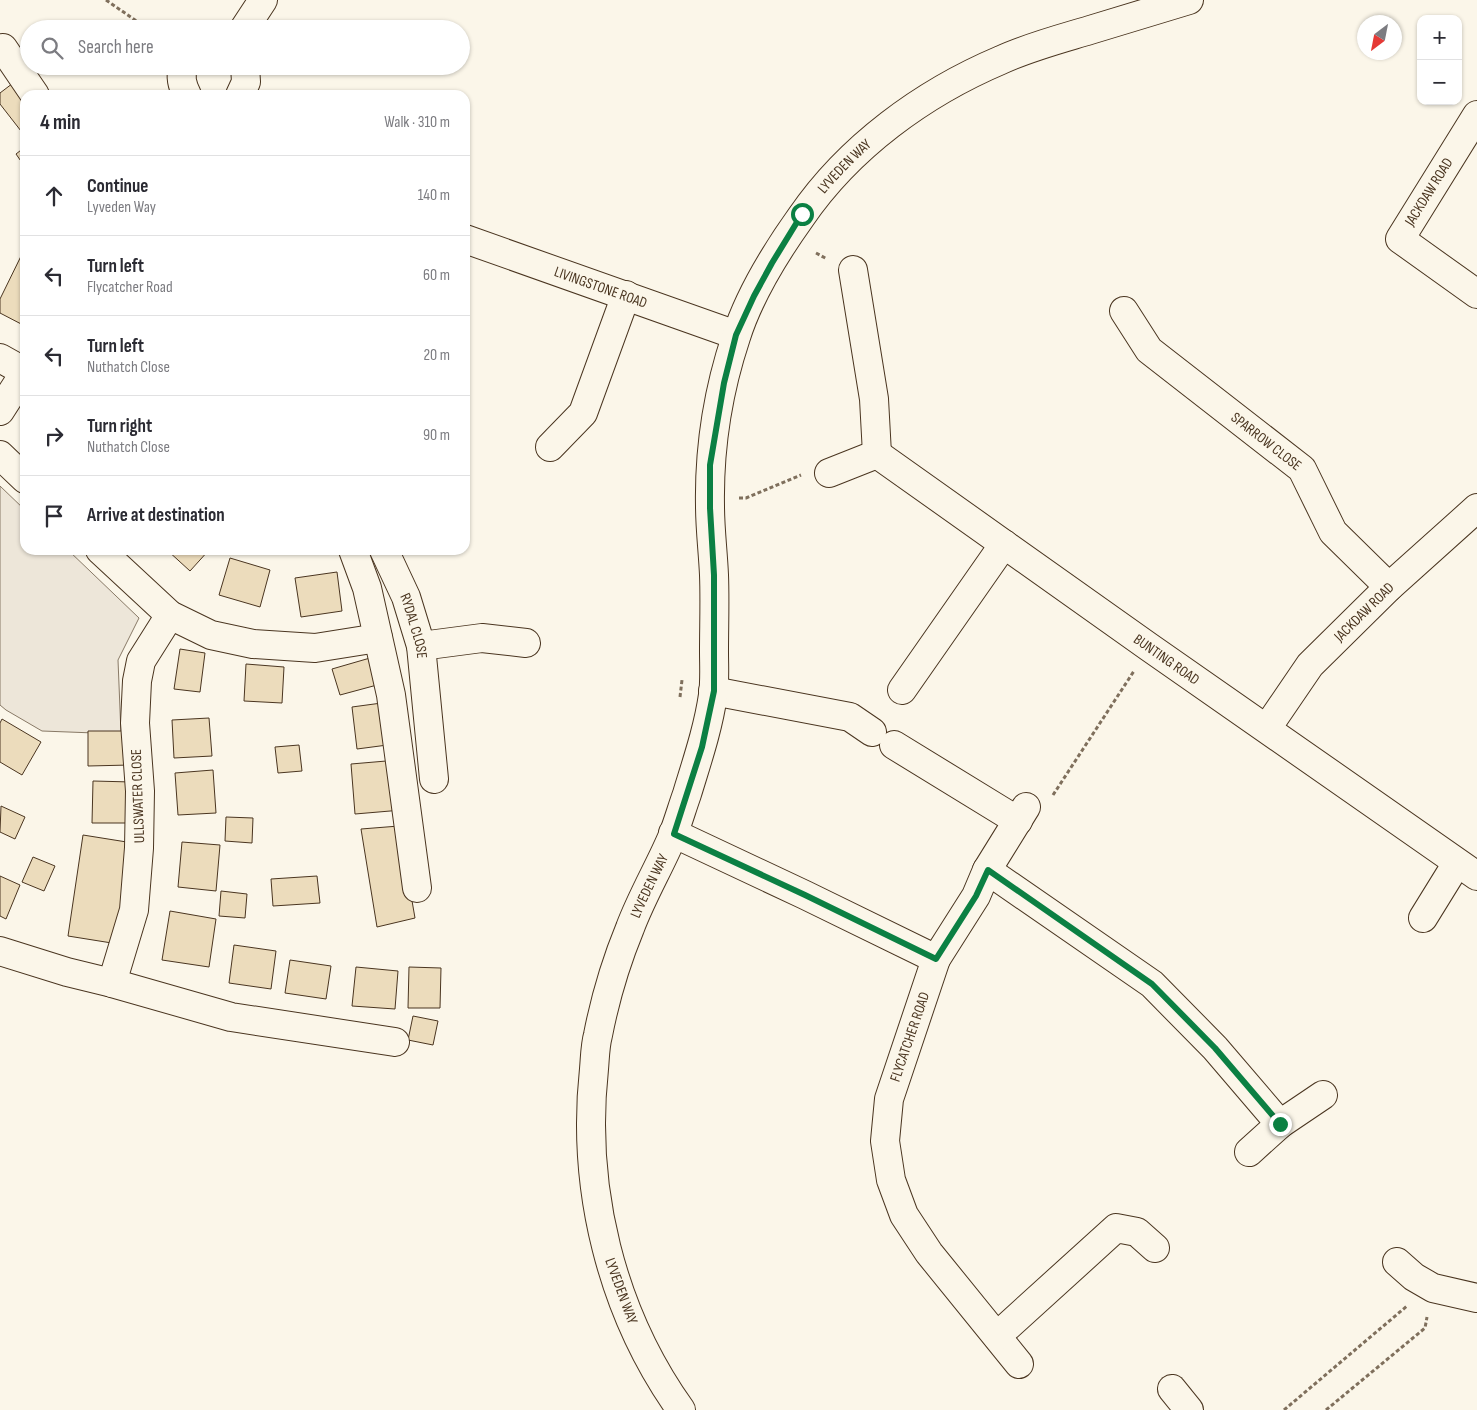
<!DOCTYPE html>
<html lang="en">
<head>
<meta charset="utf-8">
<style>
	body { margin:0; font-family:"Sofia Sans Condensed",sans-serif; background:#f7f7f7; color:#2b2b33 }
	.controls { position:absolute; right:15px; top:15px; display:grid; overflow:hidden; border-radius:10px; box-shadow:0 1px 4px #0004 }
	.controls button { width:45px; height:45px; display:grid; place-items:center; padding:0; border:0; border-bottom:1px solid #e1e1e2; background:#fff; color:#2b2b33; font:25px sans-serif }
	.compass { position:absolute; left:1357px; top:15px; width:45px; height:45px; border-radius:50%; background:#fff; box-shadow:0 1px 4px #0004; rotate:212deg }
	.stop { position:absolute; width:15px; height:15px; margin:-11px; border:4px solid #0b8043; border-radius:50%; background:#fff }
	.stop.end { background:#0b8043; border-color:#fff; box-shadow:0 1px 5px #0008 }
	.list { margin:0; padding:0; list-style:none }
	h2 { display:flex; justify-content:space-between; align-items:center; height:65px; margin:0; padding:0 20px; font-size:21px }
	h2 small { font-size:16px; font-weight:400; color:#7c7c81 }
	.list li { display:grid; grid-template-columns:32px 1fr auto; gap:15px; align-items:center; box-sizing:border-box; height:80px; padding:0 20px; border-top:1px solid #e1e1e2 }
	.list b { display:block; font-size:19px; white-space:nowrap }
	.list p { margin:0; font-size:16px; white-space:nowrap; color:#7c7c81 }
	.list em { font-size:16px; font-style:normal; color:#7c7c81 }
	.icon { flex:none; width:28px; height:28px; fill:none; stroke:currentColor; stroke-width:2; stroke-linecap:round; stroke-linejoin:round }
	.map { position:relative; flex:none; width:1477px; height:1410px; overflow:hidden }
	.search { position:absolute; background:#fff; box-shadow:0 1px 4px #0004; left:20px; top:20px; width:450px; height:55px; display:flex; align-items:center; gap:12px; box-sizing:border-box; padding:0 18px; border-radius:28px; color:#7c7c81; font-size:19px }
	.panel { position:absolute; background:#fff; box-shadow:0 1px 4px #0004; left:20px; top:90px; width:450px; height:465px; border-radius:15px }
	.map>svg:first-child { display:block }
</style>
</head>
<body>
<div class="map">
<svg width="1477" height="1410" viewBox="0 0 1477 1410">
	<rect width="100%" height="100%" fill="#fbf6e9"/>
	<path fill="#ede6d9" stroke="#887966" d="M0,486l25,24v40h43l71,68 -21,42 3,74 -79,-3 -36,-21 -6,-5z"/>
	<path fill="#ecdcbc" stroke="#4a3520" d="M21,77l4,18v32l-4,4 -21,-27v-11z
		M25,147v20l-9,-13z
		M25,248v78l-25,-13v-14z
		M167,550h42l-19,21z
		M230,558l40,12 -10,37 -41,-12z
		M337,572l5,39 -41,6 -6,-39z
		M180,649l25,4 -5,39 -26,-3z
		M370,658l7,27 -37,10 -8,-26z
		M246,664l38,3 -2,36 -38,-2z
		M389,702l6,42 -38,5 -5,-42z
		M209,718l3,38 -38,2 -2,-38z
		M2,719l39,23 -19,33 -22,-13v-39z
		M88,731h42v34l-42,1z
		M299,745l3,26 -24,2 -3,-26z
		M398,760l4,50 -47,4 -4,-50z
		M213,770l3,43 -38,2 -3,-42z
		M93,781l39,1 -1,41h-39z
		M1,806l24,11 -10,22 -15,-7z
		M226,817l27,1 -1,25 -27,-2z
		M399,826l16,92 -38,9 -16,-98z
		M83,835l50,8 -15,101 -50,-8z
		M182,842l38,3 -4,46 -38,-4z
		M33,857l22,9 -11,25 -22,-9z
		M0,876l20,9 -14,34 -6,-3z
		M317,876l3,27 -47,3 -2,-27z
		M221,891l26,3 -2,24 -26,-2z
		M170,911l46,8 -7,48 -47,-7z
		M234,945l42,6 -5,38 -42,-6z
		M290,960l41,6 -5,33 -41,-6z
		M356,967l42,4 -3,38 -43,-3z
		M409,967l32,1 -1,40h-32z
		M413,1016l25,5 -5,24 -25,-5z"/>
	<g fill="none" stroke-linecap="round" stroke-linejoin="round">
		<defs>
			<g id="minor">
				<path d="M244,29l19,-29"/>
				<path d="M3,48l32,47"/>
				<path d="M183,66c-3,11 -1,19 4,29"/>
				<path d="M240,95l6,-13 -1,-16"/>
				<path d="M1477,115l-77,124 77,55"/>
				<path id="s1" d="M465,239l271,96"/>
				<path id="s2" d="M1124,311l25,39 153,119 31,63 56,55"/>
				<path d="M0,358l25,14"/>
				<path d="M0,411l25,-39"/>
				<path d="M550,447l33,-34 43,-118"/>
				<path id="s3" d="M877,454l272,193 328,229"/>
				<path d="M0,455l25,24"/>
				<path d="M829,473l48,-19 -3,-55 -21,-129"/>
				<path d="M100,550l70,65 41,20 42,9 62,4 63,-10"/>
				<path d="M353,550l14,38 24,107 26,193"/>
				<path id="s4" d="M384,550l22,47 15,49 13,133"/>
				<path d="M421,646l61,-8 44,5"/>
				<path d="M902,690l102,-146"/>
				<path d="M713,691l137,26 22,15"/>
				<path id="s5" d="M1267,728l43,-63 79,-78 88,-79"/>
				<path d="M894,745l124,76"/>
				<path d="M673,833l132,62 131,64 -47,140 -4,42 6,39 13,35 25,38 90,111"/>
				<path d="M987,870l39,-63"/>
				<path d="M1423,918l34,-55"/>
				<path d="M0,951l67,21 45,11 119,34 164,25"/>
				<path d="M936,959l40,-63 11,-26 165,114 63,64 65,76"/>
				<path d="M112,983l22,-73 5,-62 1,-57 -5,-68 2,-42 4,-20 29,-46"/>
				<path d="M1249,1152l31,-28 43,-29"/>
				<path d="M1397,1262l17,15 19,11 44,10"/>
				<path d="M997,1336l119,-108 21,4 18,16"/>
				<path d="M1172,1389l17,21"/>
				<path id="s6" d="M681,1410c-70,-98 -100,-222 -87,-341 1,-11 1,-23 4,-34 7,-36 18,-73 32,-107 12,-32 30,-62 43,-93 5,-13 9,-27 14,-41 10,-33 21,-65 26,-99 2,-14 1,-29 1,-43 0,-26 1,-52 0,-77 -1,-23 -4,-46 -4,-69 -1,-56 8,-115 26,-169 13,-41 40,-85 65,-120 48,-70 122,-124 200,-157 28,-13 59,-21 89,-30 33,-10 66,-20 99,-30"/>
			</g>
		</defs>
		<use href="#minor" stroke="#4a3520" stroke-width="30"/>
		<path stroke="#7f6f5c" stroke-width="3" stroke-dasharray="4 2.5" stroke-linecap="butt" d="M106,0l42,29
			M816,253l11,6
			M739,498h7l55,-23
			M680,697l2,-17
			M1053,795l81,-124
			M1284,1410l123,-104
			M1326,1410l99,-82 2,-11"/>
		<use href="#minor" stroke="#fbf6e9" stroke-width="28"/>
	</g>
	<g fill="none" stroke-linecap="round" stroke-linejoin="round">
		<path stroke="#0b8043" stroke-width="6" d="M802,214l-30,49 -18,33 -18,39 -12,48 -14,82v43l4,67v116l-12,56 -28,87 131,61 131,64 40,-63 12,-26 164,114 63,64 65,76"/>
	</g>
	<g text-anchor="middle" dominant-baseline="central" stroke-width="4" stroke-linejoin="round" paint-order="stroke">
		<g font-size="15" fill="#4a3520" stroke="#fbf6e9">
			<text stroke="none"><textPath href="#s6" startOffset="1319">LYVEDEN WAY</textPath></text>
			<text transform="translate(1429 192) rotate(-58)">JACKDAW ROAD</text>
			<text stroke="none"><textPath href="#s1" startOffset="144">LIVINGSTONE ROAD</textPath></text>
			<text stroke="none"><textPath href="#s2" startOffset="195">SPARROW CLOSE</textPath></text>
			<text stroke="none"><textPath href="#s5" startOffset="152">JACKDAW ROAD</textPath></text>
			<text stroke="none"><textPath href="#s4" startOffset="82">RYDAL CLOSE</textPath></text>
			<text stroke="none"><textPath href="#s3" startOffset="355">BUNTING ROAD</textPath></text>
			<text transform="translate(138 796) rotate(-92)">ULLSWATER CLOSE</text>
			<text stroke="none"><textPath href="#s6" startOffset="552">LYVEDEN WAY</textPath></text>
			<text transform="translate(910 1037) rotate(-71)">FLYCATCHER ROAD</text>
			<text transform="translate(621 1291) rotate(70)">LYVEDEN WAY</text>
		</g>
	</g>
</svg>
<div class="controls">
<button>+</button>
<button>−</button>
</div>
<svg class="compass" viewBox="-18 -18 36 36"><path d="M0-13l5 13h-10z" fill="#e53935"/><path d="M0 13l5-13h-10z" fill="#7c7c81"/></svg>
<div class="stop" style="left:802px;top:214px"></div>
<div class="stop end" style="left:1280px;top:1124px"></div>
<div class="search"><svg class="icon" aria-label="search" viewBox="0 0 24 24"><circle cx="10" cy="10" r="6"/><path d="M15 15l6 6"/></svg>Search here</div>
<section class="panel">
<h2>4 min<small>Walk · 310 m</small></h2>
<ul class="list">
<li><svg class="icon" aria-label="ahead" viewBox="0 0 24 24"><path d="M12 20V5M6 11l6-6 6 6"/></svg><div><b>Continue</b><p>Lyveden Way</p></div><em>140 m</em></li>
<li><svg class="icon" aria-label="left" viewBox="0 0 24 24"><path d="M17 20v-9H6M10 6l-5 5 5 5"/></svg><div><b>Turn left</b><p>Flycatcher Road</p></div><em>60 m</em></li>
<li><svg class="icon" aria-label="left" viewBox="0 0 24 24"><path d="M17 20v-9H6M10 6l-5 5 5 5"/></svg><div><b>Turn left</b><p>Nuthatch Close</p></div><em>20 m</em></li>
<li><svg class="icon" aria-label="right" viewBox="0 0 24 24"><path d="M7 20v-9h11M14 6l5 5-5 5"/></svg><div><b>Turn right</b><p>Nuthatch Close</p></div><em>90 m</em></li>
<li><svg class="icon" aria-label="arrive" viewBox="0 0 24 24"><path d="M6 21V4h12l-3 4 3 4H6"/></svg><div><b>Arrive at destination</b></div></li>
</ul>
</section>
</div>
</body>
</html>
